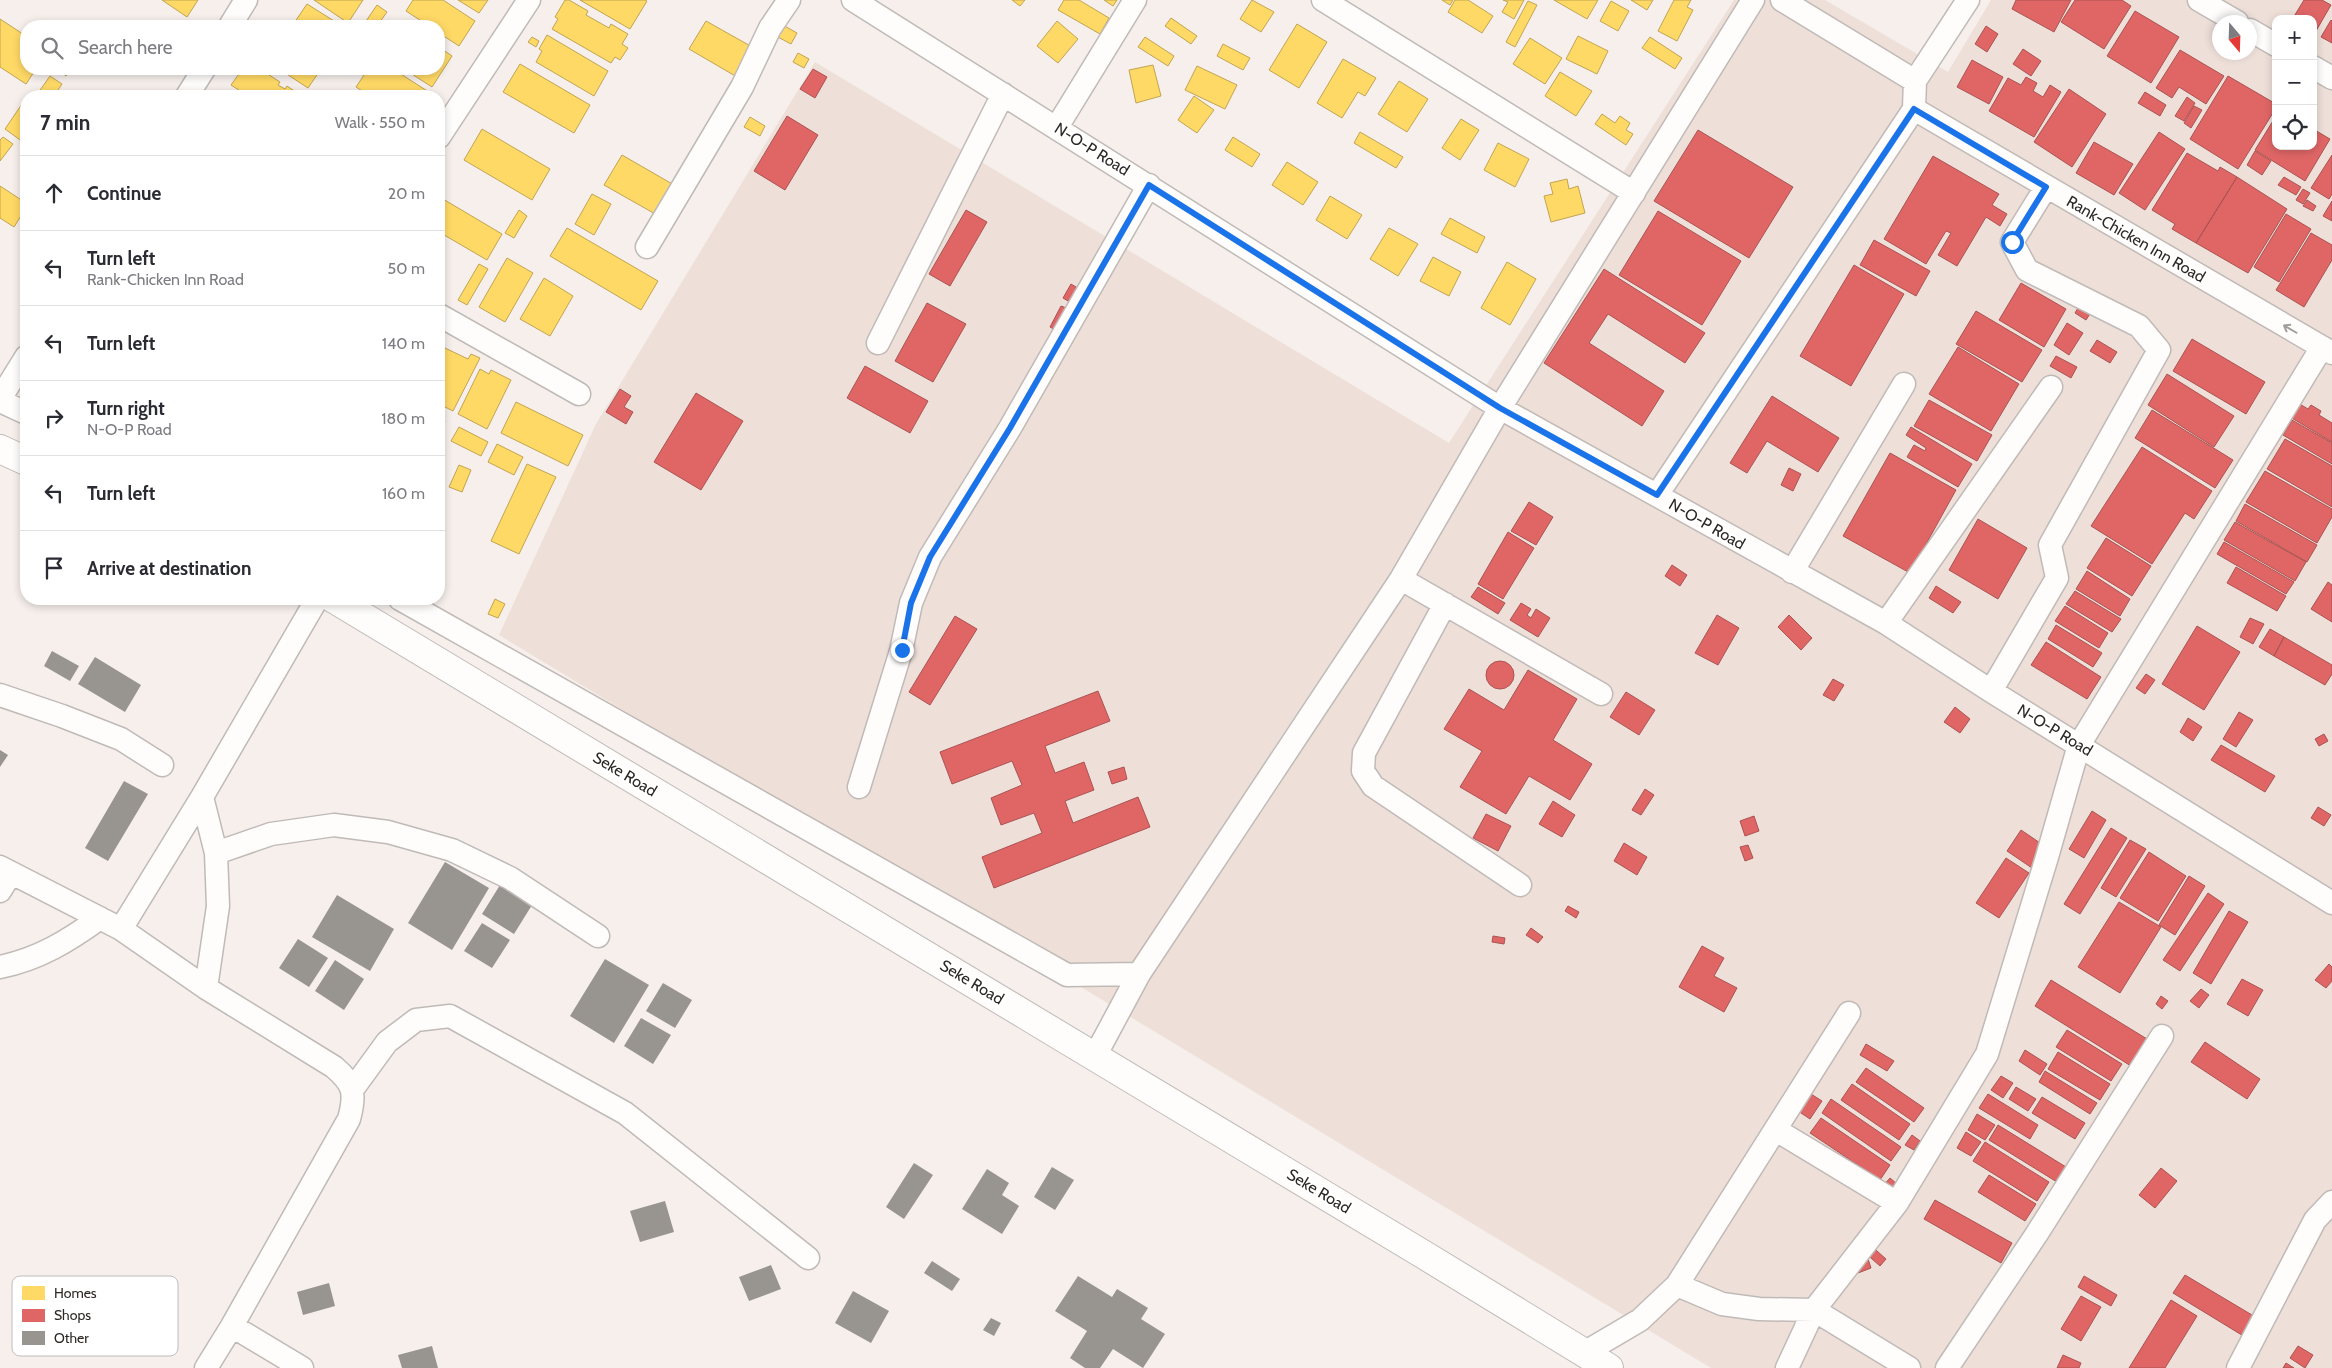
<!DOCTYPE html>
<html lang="en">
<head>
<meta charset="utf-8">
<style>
	body { margin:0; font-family:Cabin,sans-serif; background:#f7f7f7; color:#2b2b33 }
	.controls { position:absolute; right:15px; top:15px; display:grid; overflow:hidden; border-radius:10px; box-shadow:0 2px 8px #0003 }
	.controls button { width:45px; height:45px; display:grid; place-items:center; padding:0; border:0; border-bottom:1px solid #e1e1e2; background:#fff; color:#2b2b33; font:25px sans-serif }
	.compass { position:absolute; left:2212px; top:15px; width:45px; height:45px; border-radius:50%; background:#fff; box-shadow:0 2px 8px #0003; rotate:161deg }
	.stop { position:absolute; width:15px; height:15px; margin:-11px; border:4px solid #1a73e8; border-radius:50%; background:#fff }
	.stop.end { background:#1a73e8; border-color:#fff; box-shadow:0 1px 5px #0008 }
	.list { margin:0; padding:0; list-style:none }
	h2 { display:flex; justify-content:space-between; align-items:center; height:65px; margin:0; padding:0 20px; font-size:21px }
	h2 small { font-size:16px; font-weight:400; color:#7c7c81 }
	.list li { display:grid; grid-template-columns:32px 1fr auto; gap:15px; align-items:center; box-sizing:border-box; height:75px; padding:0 20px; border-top:1px solid #e1e1e2 }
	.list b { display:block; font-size:19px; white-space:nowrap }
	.list p { margin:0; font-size:16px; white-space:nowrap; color:#7c7c81 }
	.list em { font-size:16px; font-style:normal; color:#7c7c81 }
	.icon { flex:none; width:28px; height:28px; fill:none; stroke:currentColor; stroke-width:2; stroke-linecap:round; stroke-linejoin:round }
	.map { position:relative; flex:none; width:2332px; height:1368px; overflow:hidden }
	.search { position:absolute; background:#fff; box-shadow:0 2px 8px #0003; left:20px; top:20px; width:425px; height:55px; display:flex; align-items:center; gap:12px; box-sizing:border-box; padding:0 18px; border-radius:20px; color:#7c7c81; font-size:19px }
	.panel { position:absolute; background:#fff; box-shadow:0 2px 8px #0003; left:20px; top:90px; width:425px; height:515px; border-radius:20px }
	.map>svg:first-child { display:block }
</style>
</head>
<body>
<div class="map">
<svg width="2332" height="1368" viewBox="0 0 2332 1368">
	<rect width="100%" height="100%" fill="#f6efeb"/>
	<path fill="#eedfd9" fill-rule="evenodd" d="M1734,0h91l123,72 43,-72h341v1368h-621l-1212,-733 97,-211 219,-362 634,381zM2276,19h37v127h-37zM2220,22h30v30h-30z"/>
	<path fill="#ffd966" stroke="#c0a452" d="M162,0h36l-11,17z
		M314,0h49l-15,23z
		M413,0h30l32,21 -16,25 -20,-13v-7h-10l-23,-15z
		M458,0h30l-9,13z
		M565,0h4l19,11 -2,4 23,13 2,-4 17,10 -6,10 6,4 -8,12 -5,-3 -4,6 -59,-34 6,-10 -3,-2z
		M580,0h65l2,1 -17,28z
		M1012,0h13l-5,6z
		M1064,0h15l30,18 -9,16 -42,-24z
		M1104,0h13l-4,6z
		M1252,0l22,12 -13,20 -21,-13z
		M1442,0h11l-3,5z
		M1455,0h13l25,16 -11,17 -34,-21z
		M1503,0h21l-10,19 -12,-7 6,-10z
		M1554,0h44l-11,19z
		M1631,0h22l-6,10z
		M1674,0h17l-4,7 6,3 -16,31 -19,-10z
		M1528,1l9,4 -22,42 -9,-5z
		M1611,1l18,10 -11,20 -18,-10z
		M307,4l35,22h-50z
		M377,5l10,7 -10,14h-10l-3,-2z
		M1171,18l26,18 -6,8 -26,-18z
		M0,19l26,17v33h10l-10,15 -26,-17z
		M706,21l48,27 -17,29 -48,-28z
		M1057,21l21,18 -20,24 -21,-17z
		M781,24l16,9 -6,11 -17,-9z
		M1297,24l30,18 -28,46 -30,-18z
		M547,35l61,36 -14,25 -58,-34 6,-11 -3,-2z
		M1578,36l30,15 -11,23 -31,-15z
		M532,37l7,4 -3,6 -8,-5z
		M1145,37l29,19 -6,10 -30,-19z
		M1650,37l32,21 -7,11 -33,-21z
		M1530,38l32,20 -17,26 -32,-20z
		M1223,44l27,14 -7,12 -26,-14z
		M439,47l13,9 -20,31 -28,-18h35z
		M798,53l11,6 -5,9 -11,-6z
		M1343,59l33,19 -11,18 -7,-4 -16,26 -25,-15z
		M520,64l70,41 -16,28 -71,-41z
		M1153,65l8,31 -25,7 -7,-33z
		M1197,66l40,19 -12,24 -40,-19z
		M57,69h14l-5,7z
		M248,69h12l20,13 -2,3 7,4 2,-3 15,10h-54l-17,-11 10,-14 4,3z
		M279,69h42l-13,19z
		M368,69h25l39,25 -2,2h-60l-14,-9z
		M1560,72l32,19 -16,25 -31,-20z
		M50,76l12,8 -8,12h-18z
		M1399,81l29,18 -21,33 -29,-18z
		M1194,96l20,14 -17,23 -19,-13z
		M22,104l4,2v32l-3,4 -18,-13z
		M1602,114l13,9 5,-7 10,7 -4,7 7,4 -7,11 -31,-21z
		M750,117l15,9 -5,10 -16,-9z
		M1461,119l18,11 -19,30 -18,-12z
		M482,129l68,40 -18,31 -68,-40z
		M1360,132l43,25 -7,11 -42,-25z
		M3,137l10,7 -13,17v-21z
		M1233,137l27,17 -8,13 -27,-17z
		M1498,143l31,16 -14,28 -31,-17z
		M622,155l52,30 -17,30 -53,-30z
		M1287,162l31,20 -15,23 -31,-20z
		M1567,179l2,10 9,-3 7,27 -34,9 -7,-26 9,-2 -3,-11z
		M0,186l26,17v5l-12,19 -14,-9z
		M592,194l19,10 -17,31 -19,-11z
		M1330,196l32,19 -15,24 -31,-19z
		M443,199l59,35 -15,26 -48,-28v-26z
		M519,210l8,6 -13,22 -9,-5z
		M1450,218l35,19 -8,16 -36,-19z
		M567,228l91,53 -17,29 -91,-54z
		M1389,228l29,16 -20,32 -28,-17z
		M1433,257l28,15 -12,24 -29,-15z
		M507,258l26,15 -28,49 -26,-15z
		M1507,262l29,17 -26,46 -29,-17z
		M479,264l9,5 -21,36 -9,-5z
		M544,278l29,18 -23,40 -30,-17z
		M445,348l23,11 3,-5 9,4 -27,53 -14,-7v-44z
		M480,369l9,5 2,-4 20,10 -24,49 -29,-15z
		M516,402l67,33 -15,31 -67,-33z
		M439,418l6,3 -6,13z
		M459,427l29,15 -7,14 -30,-15z
		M497,444l26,13 -9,18 -26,-13z
		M527,464l29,13 -37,77 -28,-13z
		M459,465l12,5 -9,22 -13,-5z
		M495,599l10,5 -7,14 -10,-4z"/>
	<path fill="#e06666" stroke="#aa5352" d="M2016,0h55l-17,32 -42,-23z
		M2075,0h47l9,6 -27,43 -43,-27z
		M2304,0h18l9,5 -15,26 -3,-1v-11l-20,-1z
		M2135,11l44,26 -28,46 -44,-27z
		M2331,20l1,1v22l-11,-6z
		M1986,26l12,8 -11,18 -12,-8z
		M2023,49l18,12 -10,15 -18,-12z
		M2180,50l44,26 -18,28 -27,-17 -7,11 -16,-10z
		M1972,60l31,17 -14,27 -32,-17z
		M813,69l14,8 -12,21 -15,-9z
		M2228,76l48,28v4l-38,61 -48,-30z
		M2026,77l11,6 -4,8 10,6 7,-12 11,7 -27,45 -45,-26 19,-33 13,7z
		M2069,89l37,25 -34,53 -38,-25z
		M2145,92l21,13 -6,11 -22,-13z
		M2187,97l8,6 -11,18 -9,-5z
		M2194,106l8,4 -11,18 -7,-5z
		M787,116l31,19 -33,55 -31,-19z
		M2276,116v30h37v-17l17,10 -25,42 -50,-31z
		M1698,130l95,57 -44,71 -95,-57z
		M2159,132l26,17 -40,61 -26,-17z
		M2094,142l39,22 -19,31 -38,-22z
		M2255,151l16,10 -9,14 -15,-10z
		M2187,153l31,18 2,-4 17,10 -41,66 -24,-14 3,-5 -23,-14z
		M2332,155v39l-3,5 -18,-11z
		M1933,156l66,38 -7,11 15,9 -7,12 -14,-9 -29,49 -19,-11 13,-22 -5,-2 -20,33 -42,-25z
		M2237,177l50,32 -39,64 -52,-30z
		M2284,177l17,10 -5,8 -18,-10z
		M2303,189l7,4 -7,11 -7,-4z
		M2307,200l9,6 -3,5 -10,-5z
		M2332,201v20l-9,-5z
		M966,210l21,12 -37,64 -21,-12z
		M1658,211l83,50 -39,64 -83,-50z
		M2286,214l25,15 -32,53 -25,-15z
		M2311,233l21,12v15l-28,47 -28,-17z
		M1874,240l56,31 -14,25 -56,-31z
		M1854,265l50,29 -53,92 -51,-30z
		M1604,269l101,64 -20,30 -77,-49 -19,29 75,48 -22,35 -98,-63z
		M2021,283l45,26 -22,38 -45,-27z
		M1071,284l10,6 -8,14 -10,-6z
		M927,303l39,21 -33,58 -38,-21z
		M2081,303l12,6 -7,11 -11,-7z
		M1061,306l8,3 -12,22 -7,-4z
		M1976,311l66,39 -20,32 -66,-38z
		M2067,323l16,10 -14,22 -15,-10z
		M2192,339l73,43 -19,32 -73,-43z
		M2097,340l20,12 -7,11 -20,-12z
		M1958,347l61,37 -28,47 -62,-37z
		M2056,356l21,11 -6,11 -21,-12z
		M865,366l63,35 -18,32 -63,-35z
		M2167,374l67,42 -20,31 -66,-42z
		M620,389l11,7 -7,11 9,5 -7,12 -20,-12z
		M696,393l47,28 -42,69 -47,-28z
		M1772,396l67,42 -21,34 -51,-31 -20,32 -17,-10z
		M1929,400l63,35 -15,26 -63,-35z
		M2298,403l10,6 3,-4 10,6 -2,4 13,8v19l-42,-25z
		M2152,410l81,50 -18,28 -80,-50z
		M2292,420l40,23v21l-49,-29z
		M1911,427l61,37 -14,23 -51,-30 7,-12 11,6 1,-3 -20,-13z
		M2285,439l47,27v41l-65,-38z
		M2142,447l70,44 -18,28 -9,-6 -33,51 -61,-38z
		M1890,453l66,37 -46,83 -67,-37z
		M1789,468l12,6 -8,17 -12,-6z
		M2265,471l67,38v8l-15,26 -71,-41z
		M1529,502l24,15 -17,28 -25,-14z
		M2245,504l72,41 -10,17 -71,-41z
		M1978,519l49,29 -29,51 -49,-29z
		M2235,522l71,40 -11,19 -71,-41z
		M1508,532l26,16 -31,51 -25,-15z
		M2106,538l45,28 -19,30 -45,-28z
		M2224,542l70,40 -8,12 -69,-40z
		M1672,565l15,10 -7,11 -15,-10z
		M2236,567l50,29 -9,15 -50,-28z
		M2087,571l43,28 -10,17 -44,-27z
		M2328,582l4,3v37l-21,-13z
		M1936,586l25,16 -8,11 -24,-15z
		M1478,587l27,16 -7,11 -27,-17z
		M2075,591l46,28 -9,13 -46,-28z
		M1521,603l10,6 -4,6 4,3 5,-9 14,9 -12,19 -28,-17z
		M2065,606l43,27 -9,15 -44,-27z
		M1717,615l22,13 -21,37 -23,-12z
		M1789,615l23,23 -11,12 -23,-23z
		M955,616l22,13 -47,76 -21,-13z
		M2250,618l14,6 -11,20 -13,-7z
		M2056,625l46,28 -9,14 -45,-28z
		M2197,626l43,26 -36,58 -42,-26z
		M2270,629l14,8 -10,19 -15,-9z
		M2284,637l48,28v9l-7,11 -51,-29z
		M2046,642l55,35 -14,22 -56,-34z
		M1486 675a14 14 0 1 1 28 0a14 14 0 1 1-28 0Z
		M1528,670l49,29 -24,41 39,24 -22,36 -41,-24 -23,38 -46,-27 22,-36 -38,-22 25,-40 35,21z
		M2146,674l9,6 -10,14 -9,-6z
		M1833,679l11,6 -10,16 -11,-6z
		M1098,691l12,30 -65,25 10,27 29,-11 10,28 -29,11 8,22 65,-26 12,30 -156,61 -12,-31 60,-24 -8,-20 -33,12 -10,-27 31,-13 -10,-24 -60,23 -12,-32z
		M1626,692l29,18 -16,25 -29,-18z
		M1955,707l15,12 -10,14 -16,-11z
		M2239,712l14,8 -17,27 -13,-8z
		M2188,718l14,9 -9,14 -13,-9z
		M2324,734l4,7 -9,5 -4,-7z
		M2221,745l54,31 -10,16 -54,-32z
		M1124,767l3,12 -15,5 -4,-12z
		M1645,789l9,6 -13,20 -9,-5z
		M1553,801l22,14 -13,22 -23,-13z
		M2318,807l13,8 -7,11 -13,-8z
		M2092,811l14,9 -22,38 -15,-9z
		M1486,814l25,12 -13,25 -25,-13z
		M1754,816l5,15 -14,5 -5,-15z
		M2111,828l16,10 -47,76 -16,-10z
		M2021,830l25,17 -14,21 -25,-17z
		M2130,840l16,9 -30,48 -15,-9z
		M1624,843l23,14 -10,18 -23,-14z
		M1748,845l5,13 -8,3 -5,-14z
		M2149,852l37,24 -28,45 -38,-23z
		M2006,858l23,15 -30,45 -23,-15z
		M2189,876l16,10 -30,49 -16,-10z
		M2208,893l16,11 -44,67 -17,-11z
		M2119,902l42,25 -41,66 -42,-26z
		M1568,906l11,6 -3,6 -11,-7z
		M2229,911l19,11 -37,62 -18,-11z
		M1531,928l12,9 -5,6 -12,-8z
		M1493,936l12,2 -1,6 -12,-2z
		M1702,946l22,12 -10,18 23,12 -13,24 -45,-25z
		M2329,964l3,3v14l-6,7 -11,-8z
		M2242,979l21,11 -15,26 -21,-12z
		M2051,980l96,59 -16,27 -96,-60z
		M2201,989l8,6 -10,13 -9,-7z
		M2161,996l7,5 -6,8 -6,-5z
		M2067,1030l55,34 -11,17 -55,-34z
		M2205,1042l55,37 -13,20 -56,-37z
		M1866,1044l28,17 -7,10 -27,-16z
		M2025,1050l22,14 -7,11 -21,-14z
		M2058,1052l52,32 -10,16 -52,-31z
		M1866,1068l58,40 -10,14 -58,-40z
		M2045,1071l52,32 -7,11 -51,-32z
		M2001,1076l12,7 -10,15 -12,-8z
		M1852,1084l58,40 -11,16 -58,-40z
		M2016,1087l20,12 -8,12 -19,-12z
		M1803,1089l19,12 -12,18 -18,-12z
		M1988,1094l50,31 -8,14 -51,-31z
		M2042,1097l43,26 -10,16 -43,-26z
		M1831,1099l70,48 -10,14 -69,-48z
		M1977,1114l18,11 -10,15 -17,-10z
		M1821,1118l69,47 -10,15 -70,-47z
		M1998,1125l68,42 -9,15 -68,-42z
		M1966,1132l15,10 -10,14 -14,-8z
		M1912,1135l8,6 -6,9 -9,-5z
		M1985,1142l64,40 -12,19 -64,-40z
		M2161,1168l16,13 -22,27 -16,-13z
		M1989,1175l47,29 -11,17 -47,-29z
		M1890,1178l7,6 -6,8 -8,-6z
		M1935,1200l77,43 -11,20 -77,-44z
		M1869,1244l17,15 -6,7 -17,-15z
		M1867,1256l4,12 -13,5 -5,-12z
		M2185,1275l72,43 -12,19 -72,-44z
		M2084,1276l33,19 -6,11 -33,-19z
		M2081,1296l20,11 -20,34 -20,-12z
		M2171,1300l26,16 -32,52h-36z
		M2298,1346l15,9 -8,13 -15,-10z
		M2063,1355l18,8 -2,5h-22z
		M2286,1363l8,5h-11z"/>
	<path fill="#989490" d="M52,651l27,15 -9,15 -26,-15z
		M95,657l46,28 -16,27 -47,-28z
		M0,750l8,5 -8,12z
		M124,781l24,13 -40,67 -23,-13z
		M445,862l44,26 -37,62 -44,-27z
		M500,885l32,20 -18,29 -32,-20z
		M337,895l57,34 -24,42 -58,-34z
		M482,923l28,17 -18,28 -28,-17z
		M298,939l30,19 -19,29 -30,-19z
		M605,959l44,26 -35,58 -44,-27z
		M335,960l29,19 -20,31 -29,-19z
		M663,983l29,17 -17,28 -29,-17z
		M641,1018l30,17 -18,29 -29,-18z
		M914,1163l19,12 -29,44 -18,-12z
		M1052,1167l22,13 -19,30 -21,-13z
		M987,1169l22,14 -7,12 17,11 -17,28 -40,-25z
		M665,1201l9,31 -34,10 -10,-31z
		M932,1261l28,18 -8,12 -28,-18z
		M771,1265l10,24 -32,12 -10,-24z
		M1078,1276l34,21 5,-8 31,19 -7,11 24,15 -22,34 -30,-19 -13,19h-15l-15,-10 17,-27 -32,-20z
		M329,1283l6,23 -32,9 -6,-23z
		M853,1291l36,20 -18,32 -36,-20z
		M991,1318l10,5 -7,13 -11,-6z
		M432,1346l6,22h-36l-4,-13z"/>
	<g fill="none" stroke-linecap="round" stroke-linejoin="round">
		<defs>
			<path id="minor" d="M853,0l647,408 386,215 105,68 341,212
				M1323,0l311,193
				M1782,0l133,81
				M2199,0l38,22
				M230,26l16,-26
				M2250,30l26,15
				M2313,67l19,11
				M187,96l17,-27
				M1914,109l418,244
				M1057,127l78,-127
				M439,137l90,-137
				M647,247l95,-160 28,-59 19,-28
				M439,315l140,79
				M878,343l125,-249
				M0,399l26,-42
				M0,401l26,12
				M1657,495l257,-386 1,-28 53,-81
				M1792,572l112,-188
				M1401,579l200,115
				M400,599l667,376 72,-1
				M1445,604l-81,149 -1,18 10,15 147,99
				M1886,623l165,-236
				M1991,691l66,-113 -7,-33 109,-195 -20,-24 -112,-56 -15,-28 34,-55
				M0,695l62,21 59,23 41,26
				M859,787l42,-136 10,-48 19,-46 80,-129 139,-243
				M202,797l14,56 2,53 -12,82
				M216,853l55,-19 63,-9 54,7 64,18 58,28 88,58
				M0,867l121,62 85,59 128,79c20,17 22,26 15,52l-117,207 -26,42
				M0,891l11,-18
				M121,929l81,-132 115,-198
				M0,967c39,-8 68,-26 100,-49
				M1095,1056l44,-82 262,-395 99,-171 253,-408
				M352,1090l35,-48 29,-22 34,-4 175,97 183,145
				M1776,1130l121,73
				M1677,1285l45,19 37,5 55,1 95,58
				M232,1326l70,42
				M1584,1353l56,-33 37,-35 172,-272
				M1787,1368l27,-58 83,-107 90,-149 60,-197 32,-112 243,-398
				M1947,1368l89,-133 126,-199
				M2238,1368l77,-148 17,-18"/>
			<path id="major" d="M0,449l26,12
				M334,599l1092,657 183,112"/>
		</defs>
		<use href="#minor" stroke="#c0bab7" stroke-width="25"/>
		<use href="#major" stroke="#c0bab7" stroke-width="30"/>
		<use href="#minor" stroke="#fefdfc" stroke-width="22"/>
		<use href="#major" stroke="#fefdfc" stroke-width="28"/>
	</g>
	<defs><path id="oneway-shaft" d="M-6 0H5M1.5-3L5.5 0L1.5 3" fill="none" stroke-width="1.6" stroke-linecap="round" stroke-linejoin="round" transform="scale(1.25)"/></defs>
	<use stroke="#a09d9b" href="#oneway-shaft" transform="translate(2290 329) rotate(-150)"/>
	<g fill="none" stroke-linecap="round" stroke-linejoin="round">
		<path stroke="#1a73e8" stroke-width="6" d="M902,650l9,-47 19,-46 80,-129 139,-243 351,223 157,87 257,-386 132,78 -34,55"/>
	</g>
	<g text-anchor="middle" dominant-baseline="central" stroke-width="5" stroke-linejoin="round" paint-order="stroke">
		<g font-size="16" fill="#2d2825" stroke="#fff">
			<text transform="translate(1092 149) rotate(32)">N-O-P Road</text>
			<text transform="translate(2136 239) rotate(30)">Rank-Chicken Inn Road</text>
			<text transform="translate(1707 524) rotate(30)">N-O-P Road</text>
			<text transform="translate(2055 730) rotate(31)">N-O-P Road</text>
			<text transform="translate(625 774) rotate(31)">Seke Road</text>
			<text transform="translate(972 982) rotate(31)">Seke Road</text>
			<text transform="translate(1319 1191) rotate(31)">Seke Road</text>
		</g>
	</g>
	<rect x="12" y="1276" width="166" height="80" rx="8" fill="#fff" stroke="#c0bebe" stroke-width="1"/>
	<rect x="22" y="1286" width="23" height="14" fill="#ffd966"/>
	<rect x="22" y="1309" width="23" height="13" fill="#e06666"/>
	<rect x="22" y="1331" width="23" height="14" fill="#989490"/>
	<g font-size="14" fill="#2d2825">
		<text x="54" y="1298">Homes</text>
		<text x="54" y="1320">Shops</text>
		<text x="54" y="1343">Other</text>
	</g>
</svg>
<div class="controls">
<button>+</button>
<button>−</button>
<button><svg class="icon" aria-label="locate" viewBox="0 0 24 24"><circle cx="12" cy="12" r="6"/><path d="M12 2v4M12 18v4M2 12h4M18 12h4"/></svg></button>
</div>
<svg class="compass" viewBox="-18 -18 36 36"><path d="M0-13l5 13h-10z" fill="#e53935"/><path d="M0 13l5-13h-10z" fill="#7c7c81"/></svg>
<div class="stop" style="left:2012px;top:242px"></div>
<div class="stop end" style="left:902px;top:650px"></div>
<div class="search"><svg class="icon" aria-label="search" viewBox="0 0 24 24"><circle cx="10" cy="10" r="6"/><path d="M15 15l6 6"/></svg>Search here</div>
<section class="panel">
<h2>7 min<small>Walk · 550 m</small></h2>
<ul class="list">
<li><svg class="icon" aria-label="ahead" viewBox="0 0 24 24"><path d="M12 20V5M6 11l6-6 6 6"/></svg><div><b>Continue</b></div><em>20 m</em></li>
<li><svg class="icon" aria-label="left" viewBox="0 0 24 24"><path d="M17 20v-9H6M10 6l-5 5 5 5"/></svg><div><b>Turn left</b><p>Rank-Chicken Inn Road</p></div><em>50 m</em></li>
<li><svg class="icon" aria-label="left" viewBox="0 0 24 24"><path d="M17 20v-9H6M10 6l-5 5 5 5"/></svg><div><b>Turn left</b></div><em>140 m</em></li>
<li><svg class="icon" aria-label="right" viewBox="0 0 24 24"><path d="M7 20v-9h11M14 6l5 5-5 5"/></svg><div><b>Turn right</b><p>N-O-P Road</p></div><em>180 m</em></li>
<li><svg class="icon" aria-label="left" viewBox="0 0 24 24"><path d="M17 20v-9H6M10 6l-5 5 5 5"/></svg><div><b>Turn left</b></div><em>160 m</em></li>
<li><svg class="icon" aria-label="arrive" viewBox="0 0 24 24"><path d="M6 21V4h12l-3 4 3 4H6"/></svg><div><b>Arrive at destination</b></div></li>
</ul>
</section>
</div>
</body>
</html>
